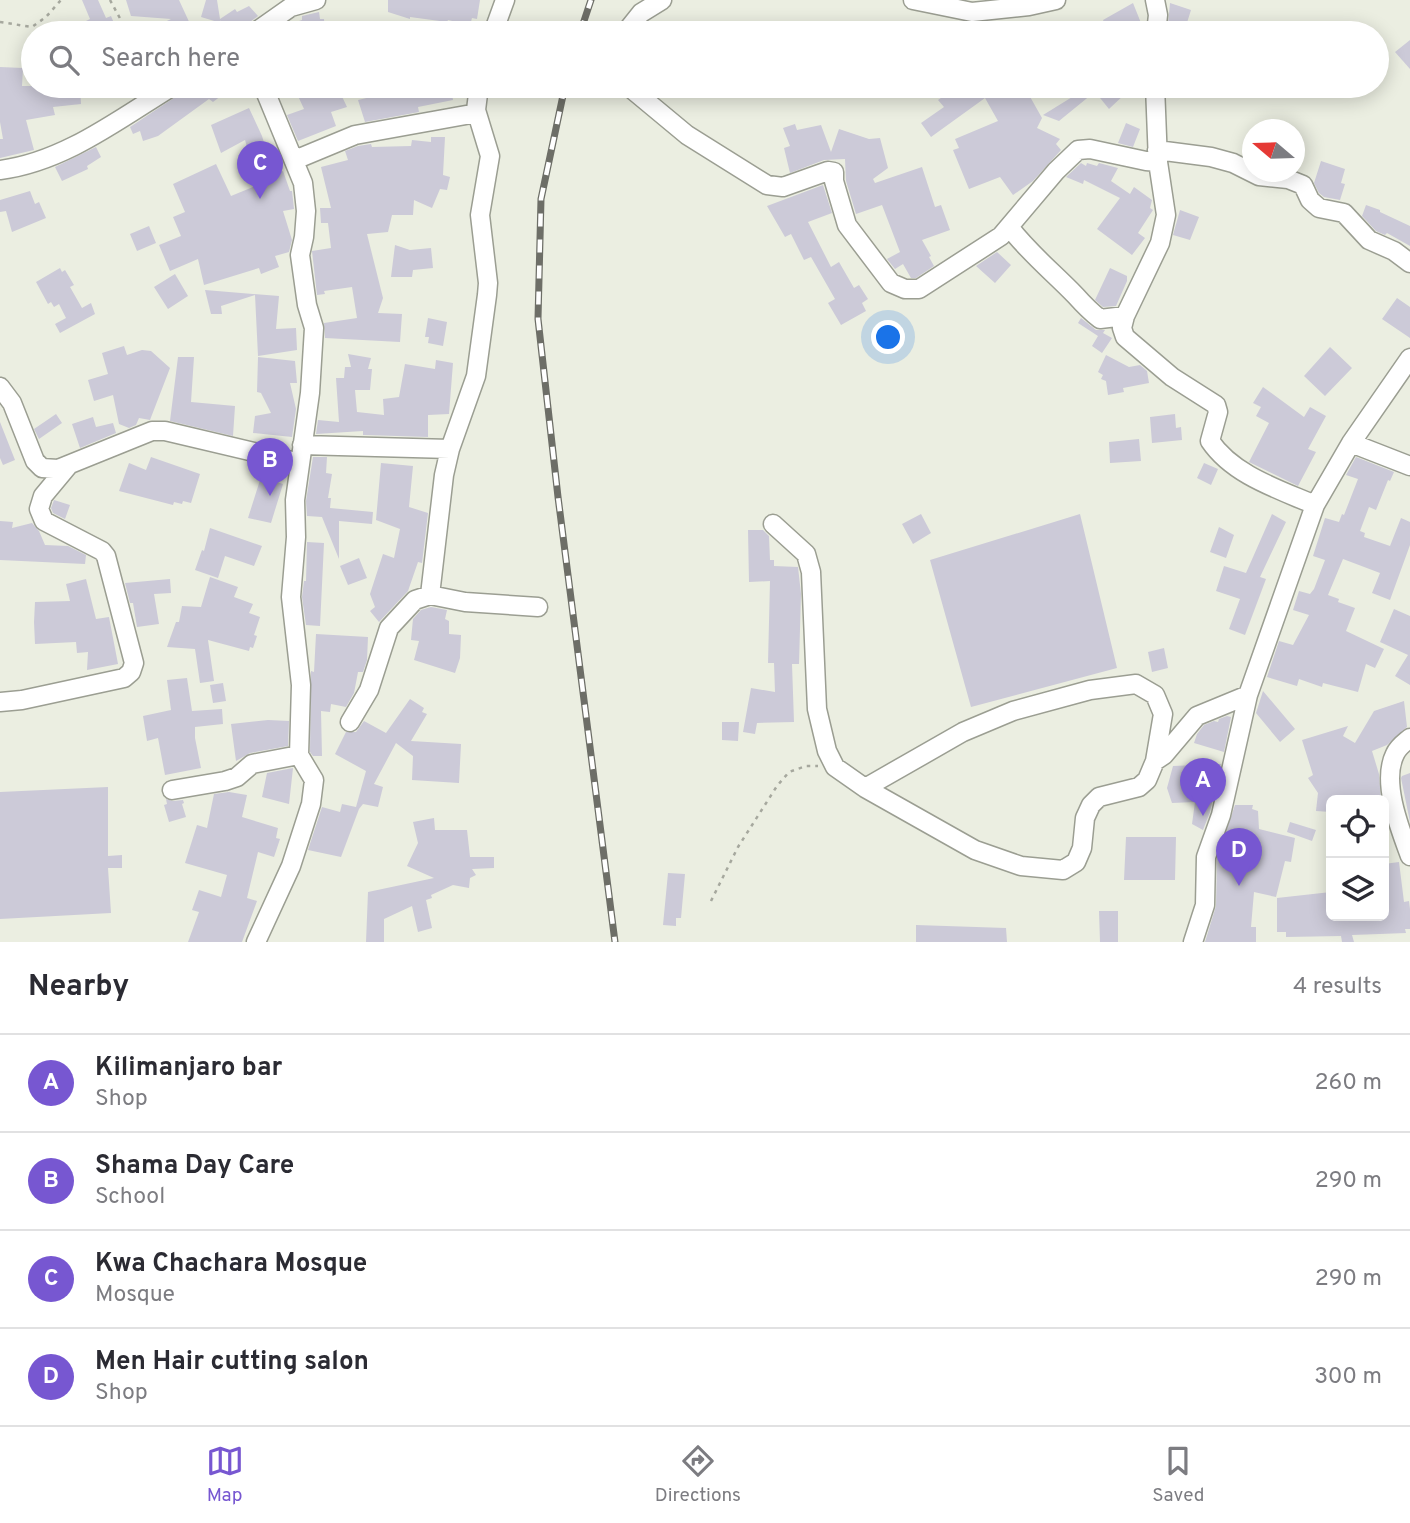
<!DOCTYPE html>
<html lang="en">
<head>
<meta charset="utf-8">
<style>
	body { margin:0; font-family:Overpass,sans-serif; background:#f2f2f3; color:#2b2b33 }
	.controls { position:absolute; right:21px; bottom:21px; display:grid; overflow:hidden; border-radius:10px; box-shadow:0 4px 18px #0003 }
	.controls button { width:63px; height:63px; display:grid; place-items:center; padding:0; border:0; border-bottom:2px solid #e1e1e2; background:#fff; color:#2b2b33; font:35px sans-serif }
	.compass { position:absolute; left:1242px; top:119px; width:63px; height:63px; border-radius:50%; background:#fff; box-shadow:0 4px 18px #0003; rotate:289deg }
	.you { position:absolute; left:889px; top:338px; width:24px; height:24px; margin:-18px; border:5px solid #fff; border-radius:50%; background:#1a73e8; box-shadow:0 0 0 10px #1a73e833 }
	.badge { display:grid; place-items:center; width:46px; height:46px; border-radius:50%; background:#7757d1; color:#fff; font-size:23px; font-weight:700 }
	.pin { position:absolute; translate:-50% -58px; filter:drop-shadow(0 2px 4px #0008) }
	.pin::after { content:''; position:absolute; top:37px; width:24px; height:21px; background:inherit; clip-path:polygon(0 0,100% 0,50% 100%) }
	.list { margin:0; padding:0; list-style:none }
	h2 { display:flex; justify-content:space-between; align-items:center; height:91px; margin:0; padding:0 28px; font-size:30px }
	h2 small { font-size:23px; font-weight:400; color:#7c7c81 }
	.list li { display:grid; grid-template-columns:46px 1fr auto; gap:21px; align-items:center; box-sizing:border-box; height:98px; padding:0 28px; border-top:2px solid #e1e1e2 }
	.list b { display:block; font-size:26px; white-space:nowrap }
	.list p { margin:0; font-size:23px; white-space:nowrap; color:#7c7c81 }
	.list em { font-size:23px; font-style:normal; color:#7c7c81 }
	.icon { flex:none; width:38px; height:38px; fill:none; stroke:currentColor; stroke-width:2; stroke-linecap:round; stroke-linejoin:round }
	.map { position:relative; flex:none; width:1410px; height:942px; overflow:hidden }
	.search { position:absolute; background:#fff; box-shadow:0 4px 18px #0003; left:21px; right:21px; top:21px; height:77px; display:flex; align-items:center; gap:18px; box-sizing:border-box; padding:0 24px; border-radius:38px; color:#7c7c81; font-size:26px }
	.sheet { height:483px; background:#fff }
	nav { display:flex; justify-content:space-around; align-items:center; box-sizing:border-box; height:98px; border-top:2px solid #e1e1e2; background:#fff; font-size:19px; color:#7c7c81 }
	nav a { display:grid; justify-items:center; gap:4px }
	nav .on { color:#7757d1 }
	.map>svg:first-child { display:block }
</style>
</head>
<body>
<div class="map">
<svg width="1410" height="942" viewBox="0 0 1410 942">
	<rect width="100%" height="100%" fill="#ebeee1"/>
	<path fill="#cccad8" d="M82,0h16l8,18 5,-2 7,17h-27l-5,-12 4,-2z
		M126,0h53l12,26 -15,7h-34l29,-14 -40,-3z
		M206,0h11l3,19 15,-10 2,3 12,-6 9,10 -11,8 -4,9 -8,-6 -7,5 -8,-12 1,3 -20,-6z
		M388,0h92l-3,19 -5,-1 -2,7 -22,-5 -1,2 -37,-5v2l-22,-7z
		M1133,3l12,30h-55l15,-9 -2,-4z
		M1170,3l21,7 -6,19 -17,-5z
		M319,12l1,7h4l1,14h-25l-1,-12 3,-1v-4z
		M1410,40v29l-15,-17z
		M0,67l23,1 -1,18h58l1,18 -28,3 2,8 -29,5 8,30 -34,8v-19h3l-3,-17z
		M192,86h42l-21,16 -4,-3 -51,37 -15,5 -3,-10 -7,3 -3,-7z
		M311,86h26l10,21 -16,5 5,14 -38,15 -11,-26 17,-6 -6,-13 15,-7z
		M406,86h8l2,8 35,-6 2,12 -35,7 1,5 -54,10 -7,-22 34,-8 -1,-3z
		M958,86h66l18,32 -5,10 23,11 -4,5 5,6 -28,31 -20,14 -13,-18 -31,12 -16,-39 6,-2 -4,-9 43,-18 -13,-23 -54,39 -10,-14 23,-16 -6,-7z
		M1090,86h4l3,4 -38,31 -16,-6z
		M1104,86h15l7,7 -17,16 -13,-16z
		M249,108l13,28 12,38 9,-3 7,20h2l2,18 -11,2 9,29 -3,12 -14,4 4,11 -18,7 -2,-6 -55,17 -6,-26 -28,12 -11,-26 22,-9 -8,-19 12,-5 -12,-28 43,-20 15,32 27,-11 -13,-45 -24,13 -10,-28z
		M1126,123l14,6 -7,18 -15,-4z
		M795,124l2,6 24,-5 10,27 8,-23 30,10 11,-1 8,30 -15,11 2,4 47,-16 13,40 6,-2 9,25 -28,10 9,16 -2,1 5,9 -18,12h-5l-8,-14 -8,5 -8,-10 13,-7 -18,-47 -26,9 -10,-33 -1,-22 -21,1 -34,13 -6,-25 6,-2 -7,-18z
		M431,137h14l-2,38 7,2 -3,13 -7,-1 -8,19 -18,-8 -1,15h-21l-4,17 -21,2 16,64 -5,15 24,1 -2,28 -75,-4 -1,-15 33,-5 -5,-31 -28,4 1,3 -8,1 -5,-44 19,-3 -3,-25h-7l-1,-15h11l-10,-41 27,-7 -3,-9 13,-5 13,-2 1,3 39,-1 1,-6 19,2z
		M96,147l5,10 -14,9 1,3 -26,12 -7,-14z
		M1321,161l24,8 -4,14 4,1 -5,16 -16,-3 -5,-4 -5,-10z
		M1081,163l5,3 1,-3 10,3 2,-3 19,5 -7,13 19,13 4,-7 18,13 -2,8 3,2 -15,23 7,5 -13,17 -35,-26 23,-31 -36,-18 -1,4 -17,-7z
		M823,185l9,28 -24,9 23,45 8,-5 15,26 5,-3 9,14 -6,4 4,8 -25,14 -13,-22 7,-4 -24,-42 -7,3 -13,-26 -6,3 -18,-31z
		M30,191l5,13 4,-2 7,16 -34,14 -6,-21 -6,1v-12z
		M1366,205l14,5v2l30,14v20l-23,-13 -2,2 -9,-4 -14,-15z
		M1180,210l19,7 -9,23 -17,-5z
		M149,226l7,17 -19,8 -7,-17z
		M395,245l15,5 21,-2 2,20 -20,2 -1,7h-21z
		M997,252l14,13 -16,18 -19,-17z
		M60,268l2,4 3,-2 9,15 -4,2 12,21 9,-5 4,11 -35,19 -5,-9 11,-6 -7,-14 -5,3 -3,-5 -3,2 -12,-22z
		M1110,268l17,8v5l-11,25 -13,1 -8,-7z
		M175,274l13,22 -20,13 -14,-22z
		M205,290l74,6 -3,33 20,-1 1,22 -39,6 -3,-61 -34,11 1,8h-11z
		M1397,298l13,9v31l-28,-19z
		M428,318l19,4 -4,24 -15,-3 1,-6h-4z
		M1081,318l15,12h9l-2,3 9,5 -10,15 -10,-7 6,-10 -20,-13z
		M124,346l3,9 15,-5 9,1 19,17 -20,52 -11,-2 -3,7 -7,3 -10,-4 -6,-29 -19,6 -6,-21 20,-6 -6,-21z
		M1330,347l22,21 -27,28 -21,-20z
		M348,354l23,4 -3,11h4l-2,21h-15l2,22 27,3 -1,-16 16,-2 6,-33 30,5 1,-9 17,3 -4,51 -21,1v22l-63,-2h-2v-4l-47,3 2,-14 21,2 -3,-44h8l1,-11h6z
		M1106,355l23,12 11,-2 7,6 2,12 -26,5 1,4 -16,3 -2,-14 -5,-2 2,-4 -5,-3z
		M178,357h16l-3,45 44,4 -2,30 -63,-15z
		M258,357l37,4 2,22h-7l6,26 -4,28 -39,-4 2,-17 16,-3 -10,-20 -4,-1z
		M1263,387l41,30 6,-10 16,9 -18,33 8,3 -18,34 -49,-24 20,-39 -13,-7 5,-9 -8,-4z
		M56,414l6,9 -23,16 -5,-10z
		M1175,414l1,14 5,-1 1,13 -30,3 -2,-26z
		M93,417l3,10 17,-4 3,10 -36,15 -8,-24z
		M0,422l15,38 -12,5 -3,-7z
		M1139,439l2,22 -31,2 -1,-21z
		M151,457l49,17 -9,29 -8,-2 -1,3 -8,-2 -1,3 -54,-14 10,-28 17,7z
		M313,457h14l-1,16 6,1 -4,24h3l-1,10 43,4 -1,12 -33,-3v38l-17,-42 -15,-1 -1,-15z
		M1356,457l38,15 -4,9 -2,-1 -12,30 -7,-3 -9,24 5,2 -1,4 26,9 11,-28 9,4v23l-20,55 -18,-7 8,-20 -37,-14 -15,36 11,4 -1,3 17,6 -9,23 38,18 -9,19 -9,-4 -8,28 -35,-9 -1,4 -23,-8 -2,7 -30,-9 12,-36 14,4 16,-30 -16,-5 6,-19 11,3 4,-5 11,-29 -12,-4 12,-38 14,4 3,-8 2,1 14,-36 -12,-4z
		M381,463l32,3 -4,41 19,6 -6,50 -4,-1 -10,29 -29,31 -9,-11 5,-4 -5,-13 13,-40 11,4 6,-29 -24,-9z
		M1204,463l14,6 -7,16 -14,-7z
		M261,477l22,7 -12,39 -23,-5z
		M54,500l16,5 -5,14 -12,-6 -2,-5z
		M921,514l10,19 -18,11 -11,-20z
		M1080,514l37,154 -146,39 -41,-147z
		M1272,514l14,8 -26,55 6,2 -21,56 -16,-6 11,-30 -24,-8 8,-25 22,7z
		M0,521l13,1 -1,6 20,-5 7,8 6,14 23,1 18,9 -1,9 -85,-4z
		M1219,527l15,8 -8,23 -16,-6z
		M210,528l52,18 -8,20 -29,-10 -7,22 -23,-8 7,-20 2,1z
		M748,530h15l6,6 1,24h4v6l24,1 3,27 -2,70h-7l2,58 -37,1 -2,11 -12,-2 8,-44 24,4 -1,-29h-6l2,-82 -21,1z
		M307,542l17,1 -4,83 -14,-1 -4,-28 2,-16h2z
		M359,558l8,20 -19,7 -8,-19z
		M210,577l28,10 -4,10 19,7 -4,9 11,4 -6,18 3,1 -4,12 -3,-1 -1,4 -41,-11 6,41 -14,2 -5,-34 -28,-2 9,-25h3l3,-16 19,1z
		M86,579l10,40 13,-2 9,47 -31,6 1,-18 -11,1 -1,-11 -41,2 -1,-22 1,-20 35,-1 -4,-17z
		M170,579l1,14 -17,1 5,30 -22,3 -4,-24h-3l-5,-20z
		M431,607l16,3 -2,9 4,2v13l12,1 -1,23 -5,15 -41,-13 5,-19 -8,-1 2,-21 8,-9z
		M1394,609l16,7v69l-15,-9 13,-21 -28,-13z
		M316,634l52,3 -1,23 -4,12h-5l-4,21 -8,14 -15,-3 -1,8 -9,-1 1,45h-9l-3,-4 1,-81 3,1z
		M1164,648l4,20 -16,4 -4,-20z
		M187,678l5,33 30,-2 1,15 -28,3v11l6,30 -36,7 -7,-37 -11,3 -4,-25 28,-6 -4,-30z
		M223,683l3,18 -13,2 -3,-18z
		M1263,691l32,38 -15,13 -24,-29z
		M410,699l14,9 -2,4 5,2 -16,27 50,3 -2,39 -47,-3 1,-24 -17,-13 -22,41 9,3 -5,20 -15,-3 -4,5 -18,48 -33,-7 14,-43 18,5 2,-8 14,3 10,-36 -31,-17 11,-22h10l8,-11 22,12z
		M1404,701l3,26 -20,18 -15,6 7,23 2,26h-50v12l-15,-1 2,-18 -10,-15 5,-3 -11,-35 46,-14 -5,10 12,7 19,-32z
		M1227,716l4,1 -7,35 -30,-9 3,-9 7,-9 10,-4 4,1 1,-3z
		M268,720l21,1 -1,25 -38,7 -14,8 -5,-37z
		M722,722h17l-1,19 -16,-1z
		M1221,764l-11,48 -7,18 -11,-6 3,-22 -23,1 -5,-15 6,-22z
		M293,768l-4,36 -27,-7 5,-24z
		M1410,773v49l-9,-44 1,-2z
		M108,787v69l14,-1v13h-14l3,45 -111,6v-127z
		M229,792l18,3 -5,22 36,11 -2,10 4,1 -6,18 -16,-5 -11,46 10,3 -15,41h-54l11,-30 -7,-2 7,-20 22,7 6,-22 -42,-12 12,-38 10,3 7,-34z
		M166,799l7,2 10,-1 1,3 -2,1 4,13 -17,5 -5,-17 3,-1z
		M1235,805h18l-1,4 6,2 1,18 36,9 -4,24 -6,-1 -9,36 -22,-5 -3,35h5v15h-51l11,-36 1,-47z
		M434,818l1,12h32l3,27h24v11l-22,1 4,6 -6,3 -1,10 -16,-3 -22,10 1,3 -6,2 6,28 -14,4 -6,-26 -28,13v23h-18l2,-50 66,-14 -27,-12 11,-23 -5,-21z
		M1290,822l26,8 -4,11 -25,-9z
		M1126,837h50l-1,43h-51z
		M1399,862l5,40 5,-1 1,8v20h-5l1,4 -54,2 2,7h-12l-1,-6 -55,1v-5h-9v-34l54,-6v24h53v-52z
		M668,873l17,1 -4,44h-5v8l-13,-1z
		M1099,911h19v31h-18z
		M916,925l90,3 1,14h-91z"/>
	<g fill="none" stroke-linecap="round" stroke-linejoin="round">
		<defs>
			<path id="minor" d="M913,0l59,12 57,-6 27,-6
				M1155,0l3,15 -2,18
				M254,33l37,-26 25,-7
				M493,33l12,-33
				M625,33l16,-20 21,-13
				M628,86l59,49 80,50 16,2 45,-16 6,1v9l13,44 44,58 14,6h14l82,-53 55,-65 22,-21 12,-1 56,12 12,1
				M1155,86l3,76 8,53 -6,28 -35,73 -3,12 3,9 47,40 44,28 2,7 -8,29c23,34 68,48 105,64
				M1157,150l54,7 22,6 26,13 29,3 15,6 7,15 9,8 25,5 25,27 25,11 16,12
				M293,158l9,-1 53,-22 122,-22
				M0,170c64,-8 119,-51 173,-84
				M1010,228c20,26 44,45 66,68 8,9 15,16 24,23l25,-3
				M0,387l12,16 23,58 7,7 16,1 94,-38h13l135,32
				M1351,443l59,23
				M302,445l148,4
				M773,524l33,30 5,18 6,137 10,42 8,16 30,21 110,62 46,16 42,4 13,-8 6,-14 3,-30 6,-13 8,-8 40,-10 8,-7 8,-19 9,-6 33,-39 51,-21
				M430,595l14,-120 6,-26 26,-73 11,-81 1,-12 -8,-68 10,-59 -14,-46 3,-24
				M0,702l22,-2 102,-22 7,-6 3,-9 -28,-107 -4,-5 -58,-30 -5,-12 4,-13 25,-30
				M350,722l19,-32 20,-62 26,-28 15,-5 35,7 73,5
				M1410,738c-6,5 -12,9 -15,16 -14,28 5,75 15,102
				M865,788l98,-56 50,-21 77,-21 46,-6 19,11 8,19 -8,47
				M172,790l53,-9 12,-4 15,-13 47,-9
				M256,942l35,-76 20,-62 3,-24 -15,-25 2,-70 -10,-88 5,-60 -1,-37 15,-107 4,-65 -7,-23 -7,-50 4,-18 2,-26 -3,-28 -40,-97
				M1193,942l12,-37 1,-48 15,-42 27,-120 67,-190 36,-62 59,-85"/>
		</defs>
		<use href="#minor" stroke="#9b9e92" stroke-width="21"/>
		<path stroke="#a6a89e" stroke-width="2.5" stroke-dasharray="3.5 5" stroke-linecap="butt" d="M110,0l18,33
			M0,22l32,5 14,-10 15,-17
			M711,901l27,-54 39,-61 12,-14 17,-6h12"/>
		<use href="#minor" stroke="#fff" stroke-width="18"/>
		<defs>
			<path id="rail" d="M580,33l11,-33
				M565,86l-24,113 -3,120 20,178 57,445"/>
		</defs>
		<use href="#rail" stroke="#6d6e67" stroke-width="7"/>
		<use href="#rail" stroke="#fff" stroke-width="4.5" stroke-dasharray="13" stroke-linecap="butt"/>
	</g>
</svg>
<div class="controls">
<button><svg class="icon" aria-label="locate" viewBox="0 0 24 24"><circle cx="12" cy="12" r="6"/><path d="M12 2v4M12 18v4M2 12h4M18 12h4"/></svg></button>
<button><svg class="icon" aria-label="layers" viewBox="0 0 24 24"><path d="M12 4l9 5-9 5-9-5zM3 14l9 5 9-5"/></svg></button>
</div>
<svg class="compass" viewBox="-18 -18 36 36"><path d="M0-13l5 13h-10z" fill="#e53935"/><path d="M0 13l5-13h-10z" fill="#7c7c81"/></svg>
<div class="you"></div>
<div class="pin badge" style="left:1203px;top:816px">A</div>
<div class="pin badge" style="left:270px;top:496px">B</div>
<div class="pin badge" style="left:260px;top:199px">C</div>
<div class="pin badge" style="left:1239px;top:886px">D</div>
<div class="search"><svg class="icon" aria-label="search" viewBox="0 0 24 24"><circle cx="10" cy="10" r="6"/><path d="M15 15l6 6"/></svg>Search here</div>
</div>
<section class="sheet">
<h2>Nearby<small>4 results</small></h2>
<ul class="list">
<li><span class="badge">A</span><div><b>Kilimanjaro bar</b><p>Shop</p></div><em>260 m</em></li>
<li><span class="badge">B</span><div><b>Shama Day Care</b><p>School</p></div><em>290 m</em></li>
<li><span class="badge">C</span><div><b>Kwa Chachara Mosque</b><p>Mosque</p></div><em>290 m</em></li>
<li><span class="badge">D</span><div><b>Men Hair cutting salon</b><p>Shop</p></div><em>300 m</em></li>
</ul>
</section>
<nav>
<a class="on"><svg class="icon" aria-label="map" viewBox="0 0 24 24"><path d="M3 6l6-2 6 2 6-2v14l-6 2-6-2-6 2zM9 4v14M15 6v14"/></svg>Map</a>
<a><svg class="icon" aria-label="directions" viewBox="0 0 24 24"><path d="M12 3l9 9-9 9-9-9zM9 14v-3h6M13 9l2 2-2 2"/></svg>Directions</a>
<a><svg class="icon" aria-label="saved" viewBox="0 0 24 24"><path d="M7 4h10v16l-5-4-5 4z"/></svg>Saved</a>
</nav>
</body>
</html>
